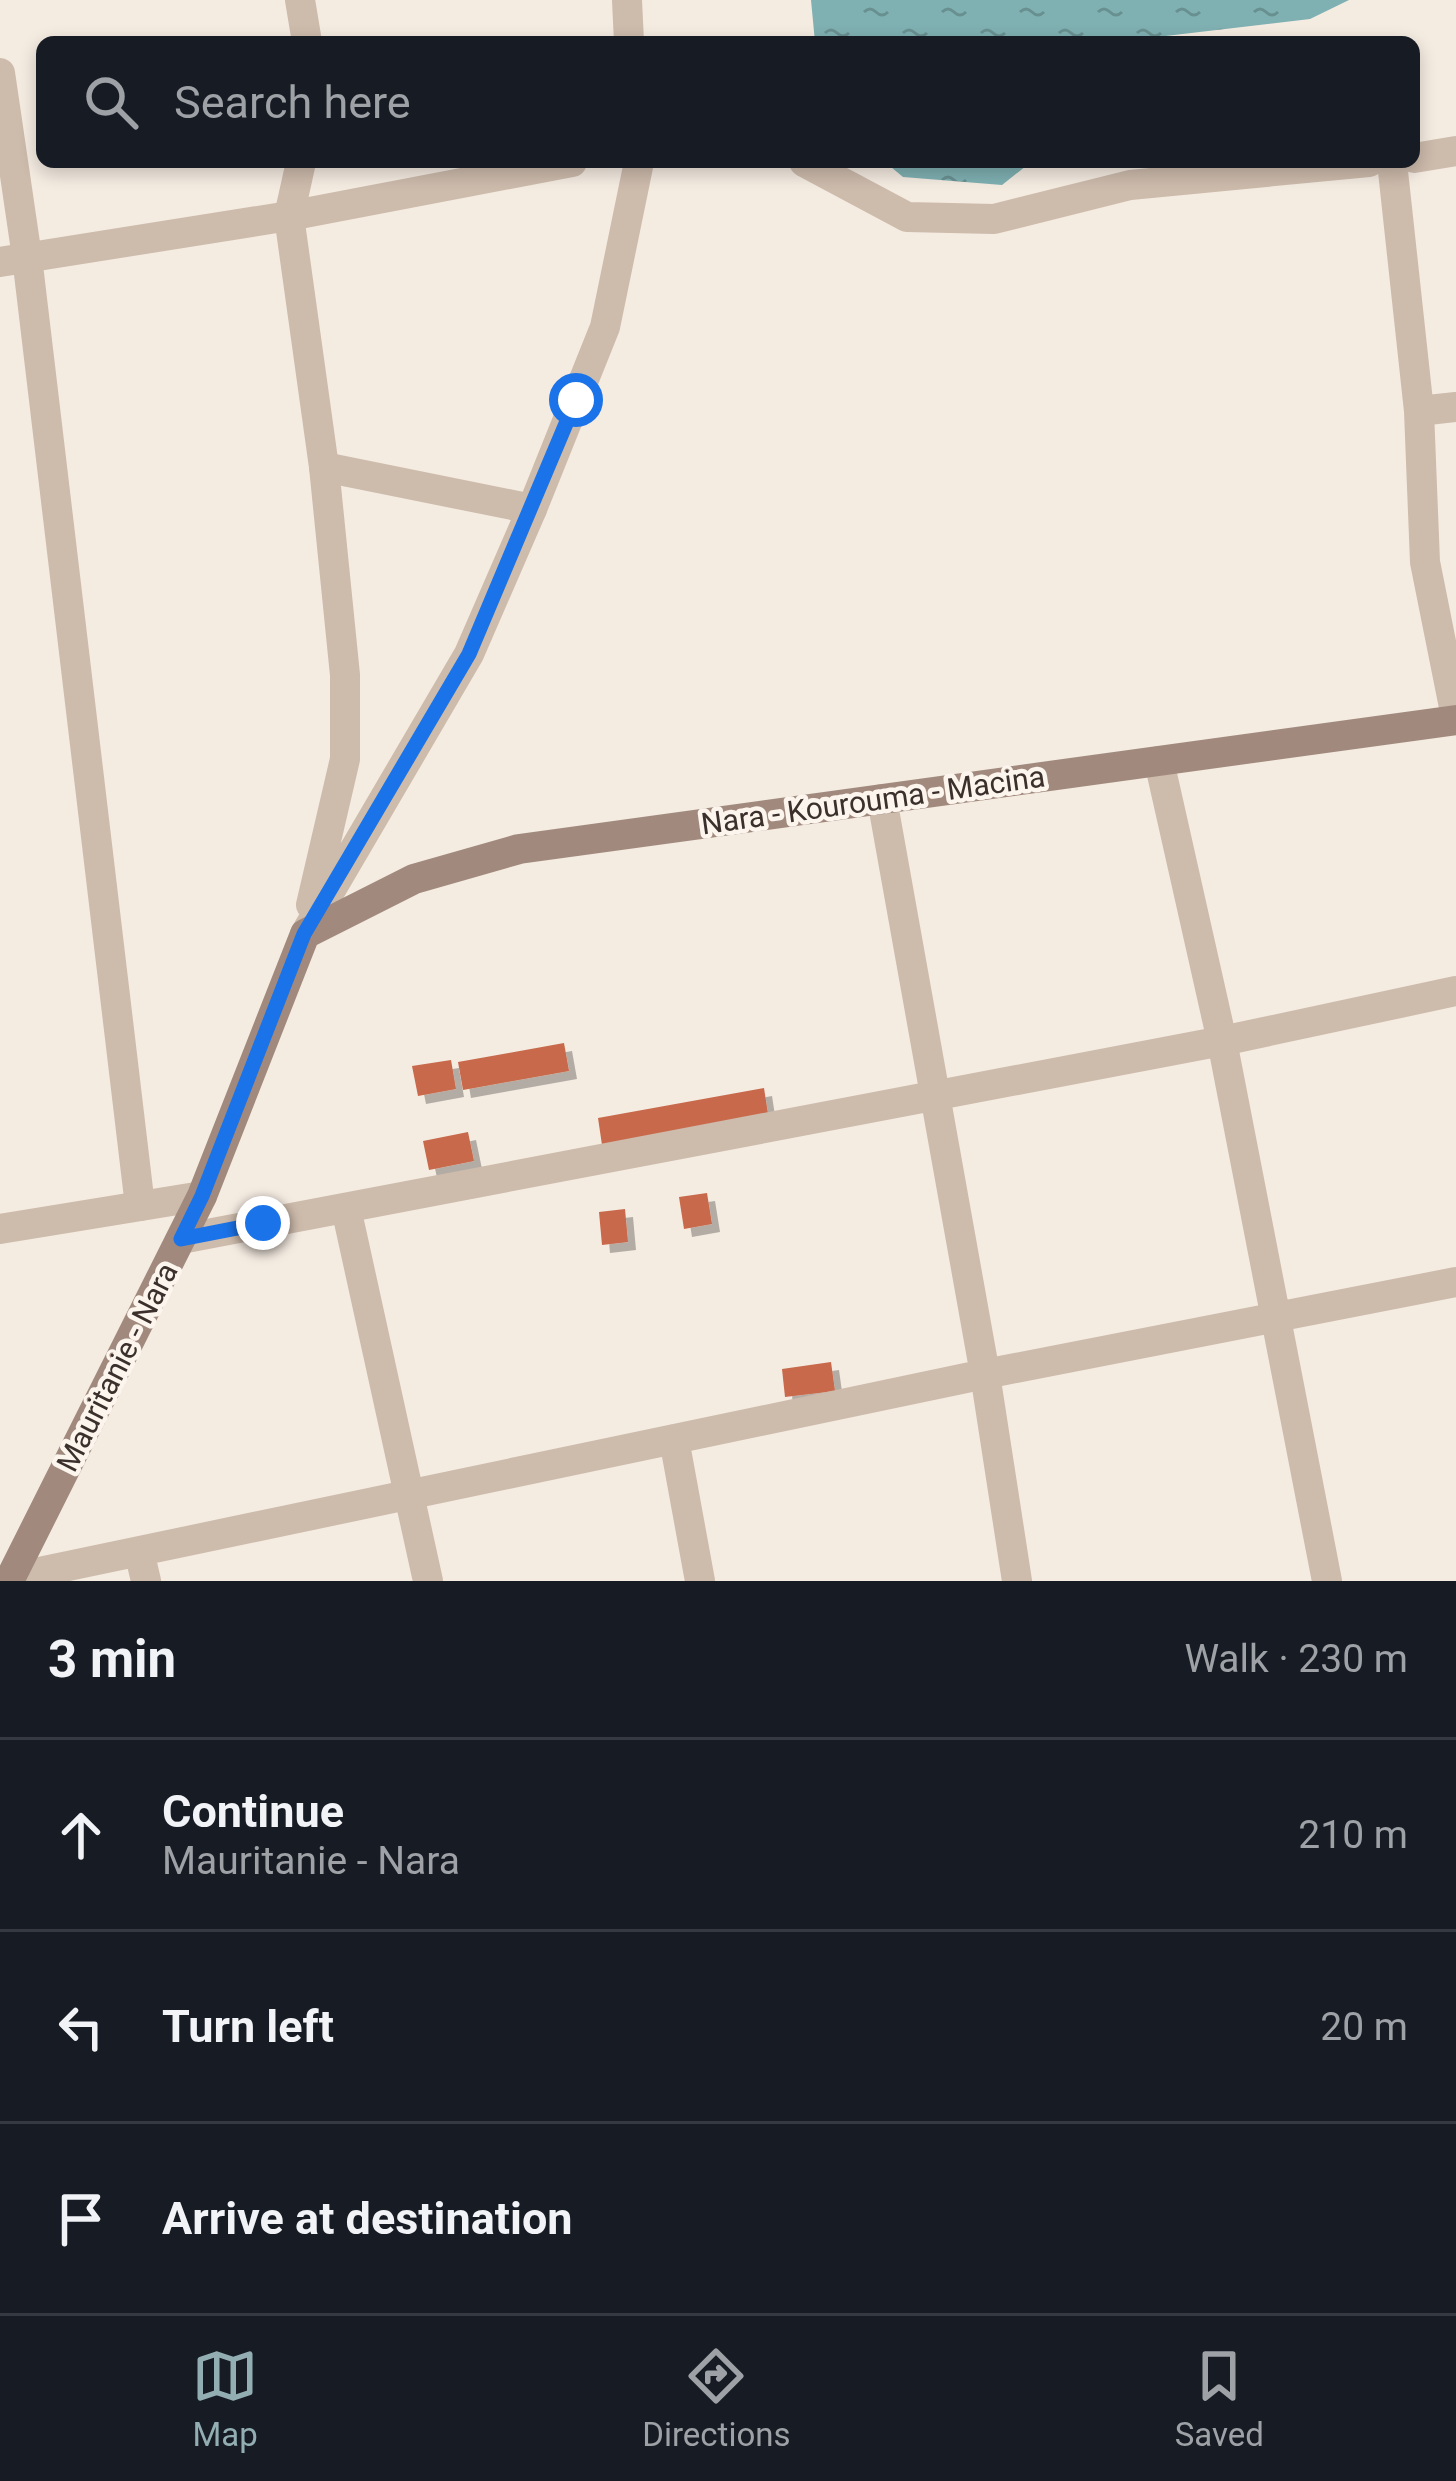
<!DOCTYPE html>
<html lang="en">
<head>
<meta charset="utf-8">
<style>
	body { margin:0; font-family:Roboto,sans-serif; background:#242831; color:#f1f3f6 }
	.stop { position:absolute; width:36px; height:36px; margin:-27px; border:9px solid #1a73e8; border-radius:50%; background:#fff }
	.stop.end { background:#1a73e8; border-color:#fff; box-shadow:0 3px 12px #0008 }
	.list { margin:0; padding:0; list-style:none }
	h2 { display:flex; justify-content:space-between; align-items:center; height:156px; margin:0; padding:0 48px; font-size:51px }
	h2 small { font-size:39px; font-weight:400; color:#9ea1a6 }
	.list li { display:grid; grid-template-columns:78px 1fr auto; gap:36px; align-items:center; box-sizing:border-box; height:192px; padding:0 48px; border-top:3px solid #363941 }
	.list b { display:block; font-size:45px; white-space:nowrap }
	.list p { margin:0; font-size:39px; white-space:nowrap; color:#9ea1a6 }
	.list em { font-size:39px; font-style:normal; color:#9ea1a6 }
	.icon { flex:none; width:66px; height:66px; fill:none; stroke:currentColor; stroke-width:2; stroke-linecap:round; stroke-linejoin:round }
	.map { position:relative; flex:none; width:1456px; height:1581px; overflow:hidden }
	.search { position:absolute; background:#171b24; box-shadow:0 6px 18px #0003; left:36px; right:36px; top:36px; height:132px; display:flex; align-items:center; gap:30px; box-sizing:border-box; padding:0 42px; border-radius:18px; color:#9ea1a6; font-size:45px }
	.sheet { height:732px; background:#171b24 }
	nav { display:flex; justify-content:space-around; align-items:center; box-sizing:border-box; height:168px; border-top:3px solid #363941; background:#171b24; font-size:33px; color:#9ea1a6 }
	nav a { display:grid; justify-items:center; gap:6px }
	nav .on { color:#92aeb2 }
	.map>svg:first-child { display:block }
</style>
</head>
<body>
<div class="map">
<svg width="1456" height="1581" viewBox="0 0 1456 1581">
	<defs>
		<pattern id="water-ripples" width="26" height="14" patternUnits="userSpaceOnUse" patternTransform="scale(3)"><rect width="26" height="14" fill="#7fb0b2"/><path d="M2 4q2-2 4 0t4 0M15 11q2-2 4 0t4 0" fill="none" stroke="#699091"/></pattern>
		<filter id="shadow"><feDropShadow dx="8" dy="8" stdDeviation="0" flood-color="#0004"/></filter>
	</defs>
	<rect width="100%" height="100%" fill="#f4ebe1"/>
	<path fill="url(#water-ripples)" d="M811,0h538l-39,19 -153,18 -5,5h-337z
		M885,162h146l-29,23 -99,-8z"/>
	<path fill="#c8694b" filter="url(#shadow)" d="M564,1043l5,28 -106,19 -5,-28z
		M451,1060l5,29 -38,7 -6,-30z
		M764,1088l4,26 -166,31 -4,-27z
		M468,1132l6,29 -45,9 -6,-29z
		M707,1193l5,31 -28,5 -5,-32z
		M625,1209l3,33 -26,3 -3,-33z
		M831,1362l4,29 -50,6 -3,-28z"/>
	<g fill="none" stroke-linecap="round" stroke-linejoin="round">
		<path stroke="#cdbbac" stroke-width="30" d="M0,73l27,184 113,949
			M1414,158l42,-7
			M804,162l103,55 87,2 136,-34 239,-23
			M1392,162l27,249 6,151 31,155
			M0,262l289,-46 283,-54
			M1419,411l37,-4
			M324,467l208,42
			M1159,761l63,280 105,540
			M882,799l103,575 32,207
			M346,1208l82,373
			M181,1239l1041,-198 234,-50
			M674,1439l26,142
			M139,1551l7,30
			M11,1578l974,-204 471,-92"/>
		<path stroke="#cdbbac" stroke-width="30" d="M300,0l7,42
			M627,0l2,42
			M301,162l-12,54 35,251 21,208v84l-34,146
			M305,934l164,-280 63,-145 73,-182 34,-165
			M0,1229l202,-33"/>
		<path stroke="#a18a7d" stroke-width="30" d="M9,1581l193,-385 103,-262 109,-55 105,-30 937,-129"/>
	</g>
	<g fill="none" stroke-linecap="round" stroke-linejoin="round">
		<path stroke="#1a73e8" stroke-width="15" d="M263,1223l-82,16 21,-43 102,-262 165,-280 107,-254"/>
	</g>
	<g text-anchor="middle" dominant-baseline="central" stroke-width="9" stroke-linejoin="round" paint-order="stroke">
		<g font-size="30" fill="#3b302b" stroke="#fbf5ee">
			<text transform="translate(873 800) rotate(-8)">Nara - Kourouma - Macina</text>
			<text transform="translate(117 1367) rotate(-63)">Mauritanie - Nara</text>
		</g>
	</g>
</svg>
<div class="stop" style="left:576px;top:400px"></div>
<div class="stop end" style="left:263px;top:1223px"></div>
<div class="search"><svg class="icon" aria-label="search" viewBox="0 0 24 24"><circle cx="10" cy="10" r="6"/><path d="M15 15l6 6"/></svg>Search here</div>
</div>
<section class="sheet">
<h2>3 min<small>Walk · 230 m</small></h2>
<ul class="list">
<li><svg class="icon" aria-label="ahead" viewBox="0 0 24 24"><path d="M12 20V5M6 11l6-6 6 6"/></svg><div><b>Continue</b><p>Mauritanie - Nara</p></div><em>210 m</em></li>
<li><svg class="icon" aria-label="left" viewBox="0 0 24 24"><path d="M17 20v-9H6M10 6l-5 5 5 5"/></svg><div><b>Turn left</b></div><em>20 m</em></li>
<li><svg class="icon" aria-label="arrive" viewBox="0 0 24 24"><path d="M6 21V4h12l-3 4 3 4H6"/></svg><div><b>Arrive at destination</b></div></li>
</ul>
</section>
<nav>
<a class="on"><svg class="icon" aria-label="map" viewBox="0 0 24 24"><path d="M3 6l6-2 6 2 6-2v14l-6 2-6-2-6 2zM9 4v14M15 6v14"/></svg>Map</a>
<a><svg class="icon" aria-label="directions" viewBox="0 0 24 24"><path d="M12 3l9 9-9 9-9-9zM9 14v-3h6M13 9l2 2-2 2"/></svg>Directions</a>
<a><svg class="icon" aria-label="saved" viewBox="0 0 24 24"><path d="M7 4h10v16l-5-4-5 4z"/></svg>Saved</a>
</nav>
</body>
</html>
